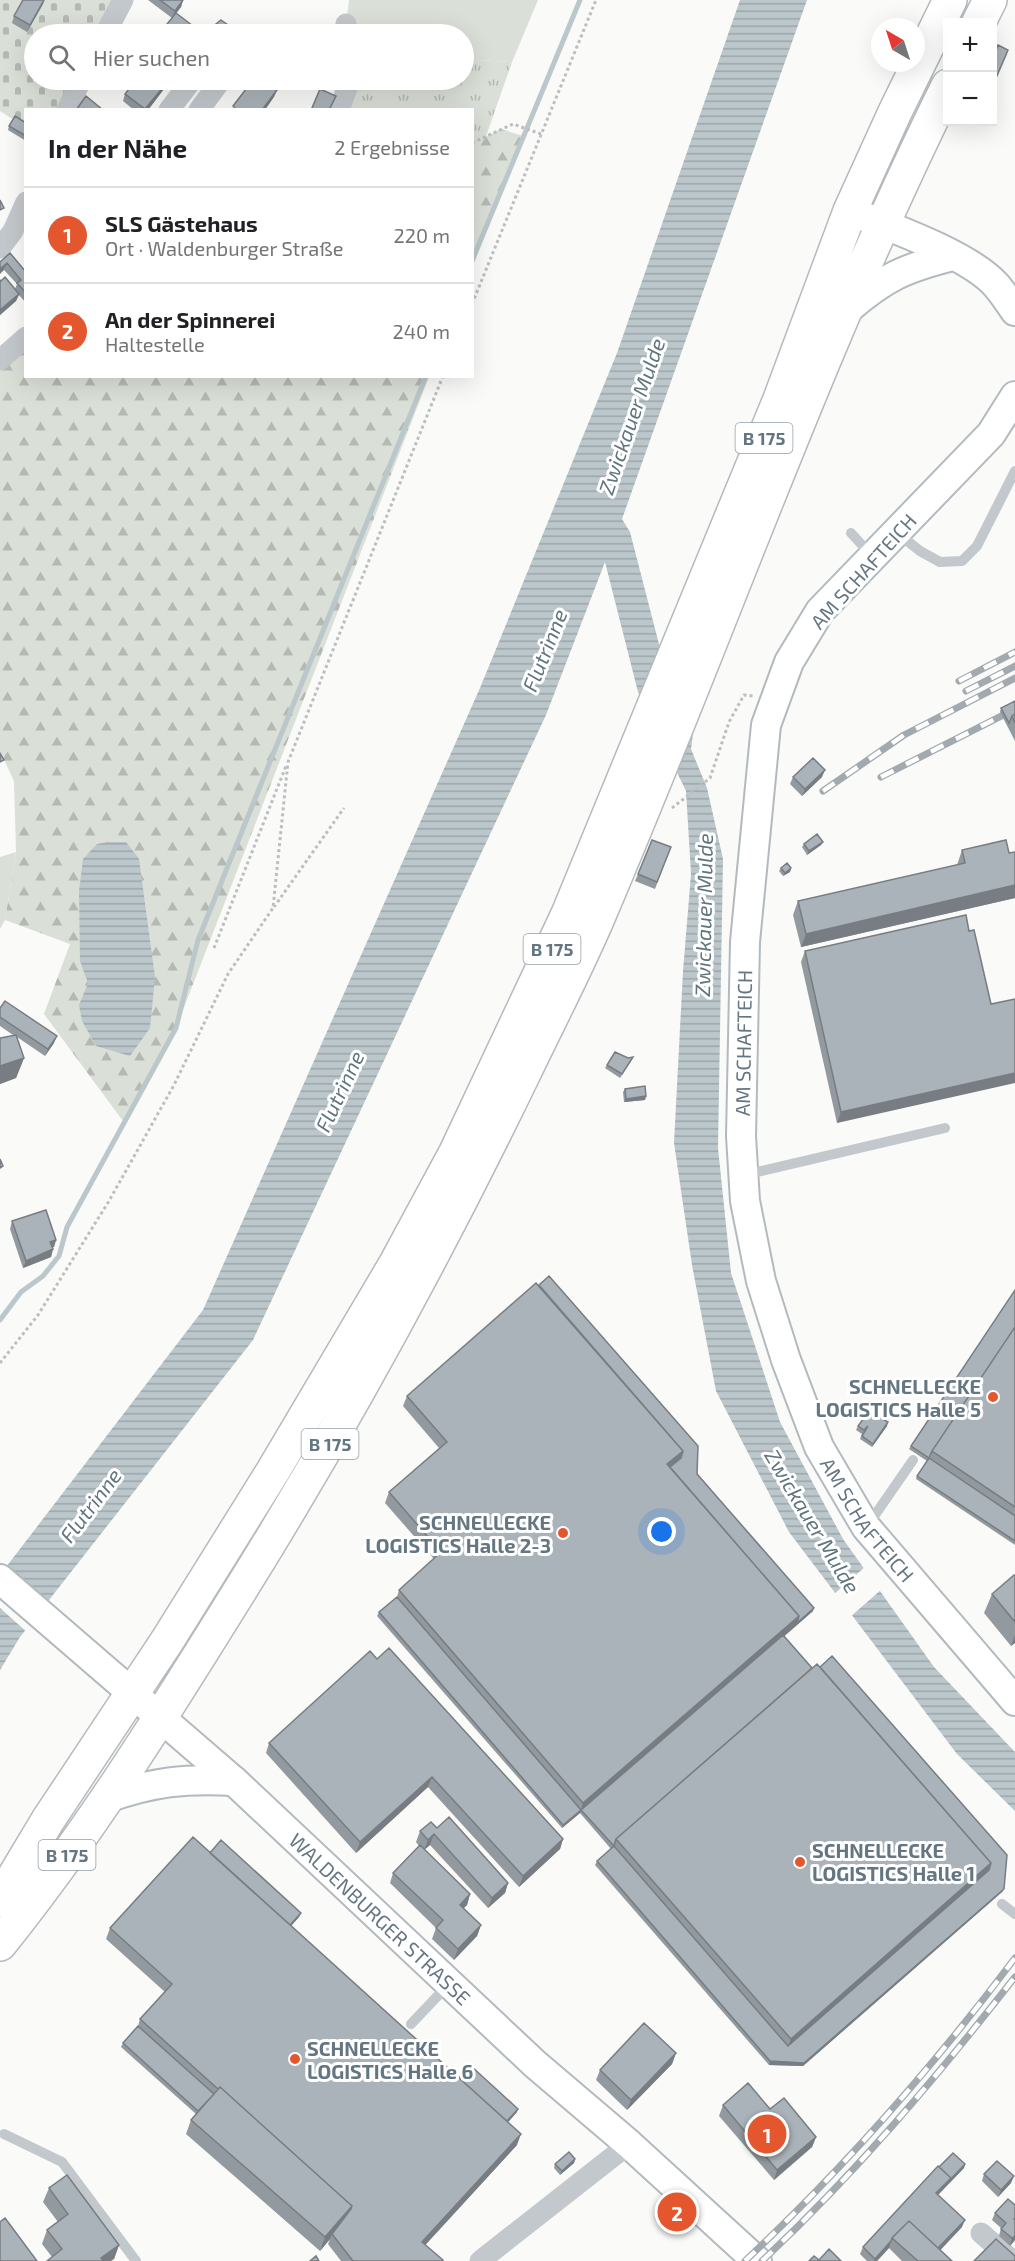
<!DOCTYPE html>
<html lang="de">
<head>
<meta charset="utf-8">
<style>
	body { margin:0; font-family:"Exo 2",sans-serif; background:#f6f6f6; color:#202124 }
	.controls { position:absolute; right:18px; top:18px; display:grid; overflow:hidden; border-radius:0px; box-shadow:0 6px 24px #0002 }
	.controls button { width:54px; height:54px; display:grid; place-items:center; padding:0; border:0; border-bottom:2px solid #e0e0e0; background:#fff; color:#202124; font:30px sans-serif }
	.compass { position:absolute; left:871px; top:18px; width:54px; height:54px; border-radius:50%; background:#fff; box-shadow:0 6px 24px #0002; rotate:321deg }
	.you { position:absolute; left:662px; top:1532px; width:21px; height:21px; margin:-15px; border:4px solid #fff; border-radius:50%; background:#1a73e8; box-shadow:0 0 0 9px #1a73e833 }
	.badge { display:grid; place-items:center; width:39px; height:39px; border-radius:50%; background:#e4572e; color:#fff; font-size:20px; font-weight:700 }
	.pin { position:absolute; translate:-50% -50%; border:3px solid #fff; box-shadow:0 2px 6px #0006 }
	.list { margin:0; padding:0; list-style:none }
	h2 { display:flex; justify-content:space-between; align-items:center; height:78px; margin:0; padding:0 24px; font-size:26px }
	h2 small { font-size:20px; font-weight:400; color:#757577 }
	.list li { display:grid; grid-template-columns:39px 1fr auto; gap:18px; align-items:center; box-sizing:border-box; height:96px; padding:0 24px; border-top:2px solid #e0e0e0 }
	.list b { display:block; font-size:22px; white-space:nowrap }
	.list p { margin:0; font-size:20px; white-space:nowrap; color:#757577 }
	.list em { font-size:20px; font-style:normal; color:#757577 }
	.icon { flex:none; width:33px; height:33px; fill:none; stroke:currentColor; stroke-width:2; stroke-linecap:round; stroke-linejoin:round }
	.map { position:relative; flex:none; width:1015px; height:2261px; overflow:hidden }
	.search { position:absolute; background:#fff; box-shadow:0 6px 24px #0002; left:24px; top:24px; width:450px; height:66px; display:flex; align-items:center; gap:15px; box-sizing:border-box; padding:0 21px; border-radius:33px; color:#757577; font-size:22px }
	.panel { position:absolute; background:#fff; box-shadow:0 6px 24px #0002; left:24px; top:108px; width:450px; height:270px; border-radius:0px }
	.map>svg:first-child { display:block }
</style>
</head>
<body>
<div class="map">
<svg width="1015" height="2261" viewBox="0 0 1015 2261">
	<defs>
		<pattern id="forest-firs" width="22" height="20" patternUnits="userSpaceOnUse" patternTransform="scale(1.5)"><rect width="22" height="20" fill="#dadfd7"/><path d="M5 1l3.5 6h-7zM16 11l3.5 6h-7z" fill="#b4b9b4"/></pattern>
		<pattern id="cemetery-stones" width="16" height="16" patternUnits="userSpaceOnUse" patternTransform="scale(1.5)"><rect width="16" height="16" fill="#dadfd7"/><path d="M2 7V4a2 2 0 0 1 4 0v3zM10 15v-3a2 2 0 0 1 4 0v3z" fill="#b4b9b4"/></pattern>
		<pattern id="park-tufts" width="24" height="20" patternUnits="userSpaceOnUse" patternTransform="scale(1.5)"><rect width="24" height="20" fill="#dadfd7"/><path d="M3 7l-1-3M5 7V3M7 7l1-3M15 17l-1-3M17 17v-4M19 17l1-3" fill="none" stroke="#b4b9b4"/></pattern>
		<pattern id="water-rules" width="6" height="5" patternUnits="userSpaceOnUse" patternTransform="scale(1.5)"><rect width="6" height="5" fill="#bbc7cb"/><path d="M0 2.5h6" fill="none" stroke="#9ca6aa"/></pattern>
	</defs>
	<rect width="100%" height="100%" fill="#fafaf8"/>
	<path fill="#dadfd7" d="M349,0h189l-26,62 -48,-3v-25h-110l-8,-10z
		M16,852l-11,68 -5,9v-72z"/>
	<path fill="url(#forest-firs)" d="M501,129l22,7 -50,129v-122z
		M25,337l1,39 403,1 -253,651 -53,93 -79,-107 26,-70 -65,-24 11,-68 -2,-71 -14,-30v-391z"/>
	<path fill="url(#cemetery-stones)" d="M0,0h123l-18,34h-71v46h47l-14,29 -41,1 -1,17 -25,-16z"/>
	<path fill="url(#park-tufts)" d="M464,59l48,3 -27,77 -12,4 -1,-33h-129l11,-30h110z"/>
	<path fill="url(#water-rules)" d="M740,0h67l-185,519 8,13 30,116 34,78 -3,23 16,39 16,71 -5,289 13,125 49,149 63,117 91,128 81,85v59l-58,-57 -168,-222 -73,-141 -24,-126 -18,-122 9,-172 8,-97 -5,-83 -48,-99 -33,-130 -59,153 -293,625 -233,297 -20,33v-95l203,-265 277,-622 137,-335z
		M108,842h18l13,17 16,118 -5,51 -20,28 -34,-10 -14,-25 -3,-16 9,-22 -8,-22 -1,-70 4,-32 14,-15z"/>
	<path fill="#fafaf8" d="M5,1563l46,40 -23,30 -28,-25v-38z
		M866,1566l16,23 -32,28 -17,-22z"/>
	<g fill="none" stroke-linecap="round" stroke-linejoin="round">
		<path stroke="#bbc7cb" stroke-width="5" d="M472,261l108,-261
			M0,1320l21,-28 22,-16 16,-20 8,-29 109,-199 22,-88 228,-564"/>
		<defs>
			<g id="secondary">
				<path d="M850,211c39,16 118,43 146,74 7,8 13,17 19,26"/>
				<path d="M848,309c37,-32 57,-41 105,-53"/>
				<path id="s1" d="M1015,396l-24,38 -171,177 -31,51 -23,63 -21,217 -4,194 4,65 16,80 25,79 33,87 47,80 149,174"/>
				<path id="s2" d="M0,1579l234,202 301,283 94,80 128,117"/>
				<path d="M107,1798c46,-16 78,-20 127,-17"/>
			</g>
			<path id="primary" d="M979,22l11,-22
				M0,1900l48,-80 119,-179 106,-170 122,-206 61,-113 112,-238 212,-515 70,-188 45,-99 55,-112
				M0,1944c86,-107 159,-223 231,-339 108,-172 205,-350 294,-534 24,-50 50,-100 72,-151 119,-277 217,-564 351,-834"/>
		</defs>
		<use href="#secondary" stroke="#b3babf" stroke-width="32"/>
		<use href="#primary" stroke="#b5babe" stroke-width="36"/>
		<path stroke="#bbbfc2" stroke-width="3" stroke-dasharray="3 3" stroke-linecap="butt" d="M472,143l41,-19 28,10
			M472,304l124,-304
			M672,808l38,-30 19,-56 15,-27 9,1
			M274,907l70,-99
			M214,948l72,-182
			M0,1363l38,-48 71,-114 65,-116 54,-111 45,-66 15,-146 155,-386"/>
		<path stroke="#c3c8cc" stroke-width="10" d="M896,532l24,19 20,11 22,-1 15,-15 38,-75
			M851,533l21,23
			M744,1175l201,-47
			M868,1525l45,-65
			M1002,1904l13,10
			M411,2024l38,-40
			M4,2134l58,28 74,99"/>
		<path stroke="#c3c8cc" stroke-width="21" d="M105,34l18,-34
			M345,34l1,-10
			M67,110l14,-30
			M169,110l23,-30
			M199,110l20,-27 -6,-3
			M339,110l11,-30
			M0,248l13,-17 13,-29
			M0,360l26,-23
			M981,2233l32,28
			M480,2261l149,-117"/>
		<use href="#secondary" stroke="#fff" stroke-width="28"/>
		<use href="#primary" stroke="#fff" stroke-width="33"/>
		<defs>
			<path id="rail" d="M959,681l56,-29
				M966,691l49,-25
				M881,777l134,-68
				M823,791l81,-56 111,-57
				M745,2261c99,-93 188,-194 270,-303
				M762,2261c93,-87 175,-184 253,-284"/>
		</defs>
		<use href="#rail" stroke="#a2aab0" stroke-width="7"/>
		<use href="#rail" stroke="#fff" stroke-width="4.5" stroke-dasharray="14" stroke-linecap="butt"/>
	</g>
	<path fill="#929a9f" d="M148,0h35l-2,7 -5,6 21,16 -3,5h-35l13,-16z
		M43,4l-16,28 -15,-9 2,-7z
		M210,29l31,5h-33z
		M136,80h33l-2,5 -19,25h-14l-11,-9 2,-7z
		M327,80h15l-4,7z
		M26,123v18l-18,-11 1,-4z
		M10,253l16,19v31l-7,-8 -3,6 -16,14v-35l15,9 2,-5 -13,-14z
		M1015,701v40l-15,-29 1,-4z
		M793,777h29l-20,19 -12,-12z
		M823,842l-2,3 -14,10 -5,-8 2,-3z
		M671,847l-16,42 -20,-8 3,-7z
		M962,850l47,3 6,-1v46l-214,49 -8,-32 5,-14 159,-36z
		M781,868h10l-1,4 -7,4 -4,-5z
		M969,931l22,73 -154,119 -36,-161 4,-11z
		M0,1008l54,35 -9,13 -28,-19 7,21 -8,20 -16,6v-46l13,-3 -13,-9z
		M633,1057l-2,4 -11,17 -15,-10 2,-3z
		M625,1089l21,7 -1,4 -21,2 -1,-10z
		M12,1221l44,19 -2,7h-2l1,2 -2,8 -28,11 -13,-39z
		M539,1285l274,326 -29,25 220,253 -2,3 -199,174 -34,-1 -174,-200 2,-4 14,-12 -31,-36 -18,15 -185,-212 2,-4 18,-15 2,-7 35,-31 -49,-56 4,-11 50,-44 -36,-42 4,-10z
		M1015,1290v255l-99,-66 1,-3 10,-15 -18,-12z
		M858,1426h29l-15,21 -12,-8 2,-5 -6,-4z
		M1015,1576v67l-4,3 -27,-33 8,-19z
		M377,1659l186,180 -3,10 -41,38 -91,-100 -72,66 -90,-100 3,-10z
		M437,1828l71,55 -3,10 -17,15 -58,-63 -6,5 46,44 -3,11 -4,3 18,17 -4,11 -23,24 -22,-21 4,-11 -46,-45 3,-10 26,-27 -3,-4 4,-11z
		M210,1853l91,60 -2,4 -8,9 168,152 58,34 -9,10 9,23 -92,100 17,16h-101l-13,-17 2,-5 -10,12 -134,-117 5,-14 5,-6 -75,-67 2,-4 15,-17 2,-7 25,-27 -59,-53 4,-11z
		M676,2053l-4,11 -45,46 -31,-30 4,-10z
		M723,2105l47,4 46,28 -4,10 -38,33 -55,-64z
		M575,2159l-1,4 -14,12 -6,-7 1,-4z
		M965,2164l-1,4 -26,27 24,32 -22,23 12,11h-50l-13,-13 -12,13h-10l-7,-7 3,-7 76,-80z
		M984,2174l27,9 -13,14 -16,-16z
		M49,2188l70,57 -5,14 -62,-2 -10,-13 5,-14 11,-8 -15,-20z
		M1015,2205v35l-5,6 -11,-10 2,-8 -9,-8 3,-7z"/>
	<path fill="#777d82" d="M44,0l-1,4 -16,28 3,-7z
		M183,0l-2,7 -9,12 3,-8z
		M169,80l-2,5 -19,25 -3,-1z
		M277,90l-3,7 -9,13h-3z
		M7,263l-3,7 -4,4v-5z
		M19,294l-3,7 -16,14v-5z
		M825,770l-3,7 -20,19 3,-7z
		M823,842l-2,3 -14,10 2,-4z
		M791,868l-1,4 -7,4 2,-3z
		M1015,885v13l-214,49 5,-13z
		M57,1036l-3,7 -9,13 3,-7z
		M24,1058l-8,20 -16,6v-18z
		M1015,1073v10l-178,40 4,-11z
		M646,1096l-1,4 -21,2 2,-3z
		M56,1240l-2,7 -6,2 2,-7z
		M53,1249l-2,8 -28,11 3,-7z
		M888,1422l-1,4 -15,21 1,-3z
		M683,1451l-4,10 -13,12 1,-9z
		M814,1608l-1,3 -17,15 -214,185 -1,-1 2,-7 216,-187z
		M1015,1635v8l-4,3z
		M432,1777l-4,10 -72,66 4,-11z
		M581,1810l-1,3 -18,15 1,-3z
		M434,1834l-4,11 -6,5 4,-10z
		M563,1839l-3,10 -41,38 4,-11z
		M991,1863l-4,11 -200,175 4,-10z
		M508,1883l-3,10 -17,15 4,-10z
		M1004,1889l-2,3 -199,174 -34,-1 1,-4z
		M470,1894l-3,11 -11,11 4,-11z
		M301,1913l-2,4 -15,17 1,-4z
		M481,1925l-4,11 -23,24 4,-11z
		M676,2053l-4,11 -45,46 4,-10z
		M518,2109l-1,3 -16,18 1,-4z
		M521,2134l-4,11 -99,108 4,-11z
		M816,2137l-4,10 -38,33 3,-10z
		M575,2159l-1,4 -14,12 2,-4z
		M965,2164l-1,4 -31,32 3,-7z
		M1014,2176l-3,7 -13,14 3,-7z
		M352,2206l-5,14 -15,14 -2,5 -10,12 5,-14z
		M965,2220l-3,7 -29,31 3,-7z
		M1015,2236v4l-5,6 2,-8z
		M891,2241l-2,7 -12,13h-3l1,-2z
		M119,2245l-5,14 -3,2h-11l1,-3z"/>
	<path fill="#aab3b9" stroke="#777d82" stroke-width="1.5" d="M23,0h21l-14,25 -16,-9z
		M160,0h23l-8,11z
		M176,13l21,16 -5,5h-33z
		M221,20l20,14h-30l2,-3 -3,-2z
		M998,45l10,5 -12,28 -3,-1v-19z
		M136,80h33l-24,29 -20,-15z
		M253,80h10l14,10 -15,20h-25l-4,-4z
		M334,80h8l-2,3z
		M320,89l16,7 -7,14h-13l-4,-2z
		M86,96l17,14h-27z
		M15,116l11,7v13l-17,-10z
		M0,200l4,8 -4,2z
		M10,253l16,19v21l-9,-10 4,-3 -14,-17 -7,6v-7z
		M5,277l14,17 -19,16v-30l1,1z
		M1015,701v13l-3,2 -3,7 -8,-15z
		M1015,714v9l-3,-7z
		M0,753l4,7 -4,2z
		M813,758l12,12 -20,19 -12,-12z
		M817,834l6,8 -14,9 -5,-7z
		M652,840l19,7 -14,35 -19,-8z
		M1006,840l3,13 6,-1v33l-209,49 -8,-33 167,-38 -3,-13z
		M787,863l4,5 -6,5 -4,-5z
		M966,915l3,16 5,-1 17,74 24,-5v74l-174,39 -36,-161z
		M5,1001l52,35 -9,13 -48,-32v-9z
		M16,1035l8,23 -24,8v-28z
		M615,1052l13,6 5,-1 -11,17 -15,-9z
		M645,1086l1,10 -20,3 -1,-10z
		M0,1159l3,7 -3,2z
		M46,1210l10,30 -6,2 3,7 -27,12 -14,-40z
		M549,1276l149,170 -1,28 117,134 -17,15 2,-7 -129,-149 11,-9 2,-7 -144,-166z
		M536,1283l147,168 -16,13 132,152 -216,187 -184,-213 42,-38 -52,-60 58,-50 -40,-46z
		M1015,1290v37l-83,124 -3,7 -18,-12z
		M1015,1327v180l-83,-56z
		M869,1411l19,11 -15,22 -11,-8 6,-10 -4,4 -6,-4z
		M929,1458l86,58v25l-98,-65z
		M1014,1575l1,1v46l-23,-28z
		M397,1597l184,213 -18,15 -184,-213z
		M783,1635l29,33 -196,171 -2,7 -33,-36z
		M389,1648l174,191 -40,37 -91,-99 -72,65 -91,-99 101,-92 7,8z
		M832,1656l175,199 -3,34 -200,174 -34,-2 -173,-200 17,-15 174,200 201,-176 2,-7 -171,-196z
		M817,1664l174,199 -200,176 -175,-200z
		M449,1817l59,66 -16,15 -58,-64 -6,6 -8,-9 11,-9 6,6z
		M193,1837l328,297 -99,108 21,18 -2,1h-88l-21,-27 19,-25 1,-3 -132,-119 -2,2 -78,-70 32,-35 -62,-56z
		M221,1840l80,73 -11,12 -80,-72z
		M420,1845l50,49 -10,11 21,20 -23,24 -22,-21 7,-8 -50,-47z
		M644,2023l32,30 -45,47 -31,-30z
		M138,2026l76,68 -16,17 -75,-68z
		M471,2066l47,43 -11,12 -48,-43z
		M748,2083l22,26 14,-11 32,39 -39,33 -54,-65z
		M220,2087l132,119 -27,31 -134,-117z
		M569,2152l6,7 -13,12 -7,-7z
		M953,2153l12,11 -16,17 2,-3 -12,-11z
		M997,2161l17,15 -13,14 -17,-16z
		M938,2166l13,12 -15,15 29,27 -27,28 -29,-27 -17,17 -1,3 -16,18 -12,-12z
		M67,2175l52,70 -18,13 2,3h-56l15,-12 -15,-19 21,-16 -19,-26z
		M1008,2199l7,6v13l-1,1 1,1v16l-3,2 -11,-9 5,-6 -11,-10z
		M5,2218l32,43h-37v-39z
		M909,2221l43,40h-34l-26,-23z
		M996,2239l19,17v5h-41z
		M829,2249l12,12h-32l5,-5 5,4z
		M316,2256l3,5h-9z"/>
	<g fill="#e4572e" stroke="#fff" stroke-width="2">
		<circle cx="993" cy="1397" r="6"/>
		<circle cx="563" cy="1533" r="6"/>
		<circle cx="800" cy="1862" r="6"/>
		<circle cx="295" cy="2059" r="6"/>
	</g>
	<g text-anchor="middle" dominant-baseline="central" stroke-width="6" stroke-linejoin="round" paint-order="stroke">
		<g fill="#fff" stroke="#939fa8" stroke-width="1.5">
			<rect x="735.5" y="423" width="57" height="30" rx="4.5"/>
			<rect x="523.5" y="934" width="57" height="30" rx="4.5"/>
			<rect x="301.5" y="1429" width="57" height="30" rx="4.5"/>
			<rect x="38.5" y="1840" width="57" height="30" rx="4.5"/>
		</g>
		<g font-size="18" font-weight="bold" fill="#657683">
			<text x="764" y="438">B 175</text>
			<text x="552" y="949">B 175</text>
			<text x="330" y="1444">B 175</text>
			<text x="67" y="1855">B 175</text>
		</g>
		<g font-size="20" fill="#657683" stroke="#fff">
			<text transform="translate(863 571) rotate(-48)">AM SCHAFTEICH</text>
			<text transform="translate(743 1043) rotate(-89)">AM SCHAFTEICH</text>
			<text stroke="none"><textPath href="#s1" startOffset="1240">AM SCHAFTEICH</textPath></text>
			<text stroke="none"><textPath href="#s2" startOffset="510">WALDENBURGER STRASSE</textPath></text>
		</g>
		<g font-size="20" font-weight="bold" fill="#657683" stroke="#fff" text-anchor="end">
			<text x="981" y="1386">SCHNELLECKE<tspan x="981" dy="23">LOGISTICS Halle 5</tspan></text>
			<text x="551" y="1522">SCHNELLECKE<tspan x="551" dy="23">LOGISTICS Halle 2-3</tspan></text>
			<text x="812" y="1850" text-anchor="start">SCHNELLECKE<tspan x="812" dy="23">LOGISTICS Halle 1</tspan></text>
			<text x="307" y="2048" text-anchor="start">SCHNELLECKE<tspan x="307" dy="23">LOGISTICS Halle 6</tspan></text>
		</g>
		<g font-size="21" font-style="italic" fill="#60757c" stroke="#fff">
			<text transform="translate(631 416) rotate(-71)">Zwickauer Mulde</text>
			<text transform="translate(544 650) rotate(-68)">Flutrinne</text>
			<text transform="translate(703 915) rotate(-89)">Zwickauer Mulde</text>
			<text transform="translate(339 1091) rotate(-65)">Flutrinne</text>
			<text transform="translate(90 1505) rotate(-53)">Flutrinne</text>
			<text transform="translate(813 1521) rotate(59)">Zwickauer Mulde</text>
		</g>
	</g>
</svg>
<div class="controls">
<button>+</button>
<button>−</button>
</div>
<svg class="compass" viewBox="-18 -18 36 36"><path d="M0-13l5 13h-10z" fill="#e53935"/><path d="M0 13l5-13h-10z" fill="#757577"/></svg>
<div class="you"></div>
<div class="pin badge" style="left:767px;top:2134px">1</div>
<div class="pin badge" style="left:677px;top:2212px">2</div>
<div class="search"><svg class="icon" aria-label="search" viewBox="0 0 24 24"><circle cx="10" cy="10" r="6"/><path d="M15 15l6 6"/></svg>Hier suchen</div>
<section class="panel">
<h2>In der Nähe<small>2 Ergebnisse</small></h2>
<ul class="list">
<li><span class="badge">1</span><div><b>SLS Gästehaus</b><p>Ort · Waldenburger Straße</p></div><em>220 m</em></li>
<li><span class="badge">2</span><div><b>An der Spinnerei</b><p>Haltestelle</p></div><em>240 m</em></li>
</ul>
</section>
</div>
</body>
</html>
